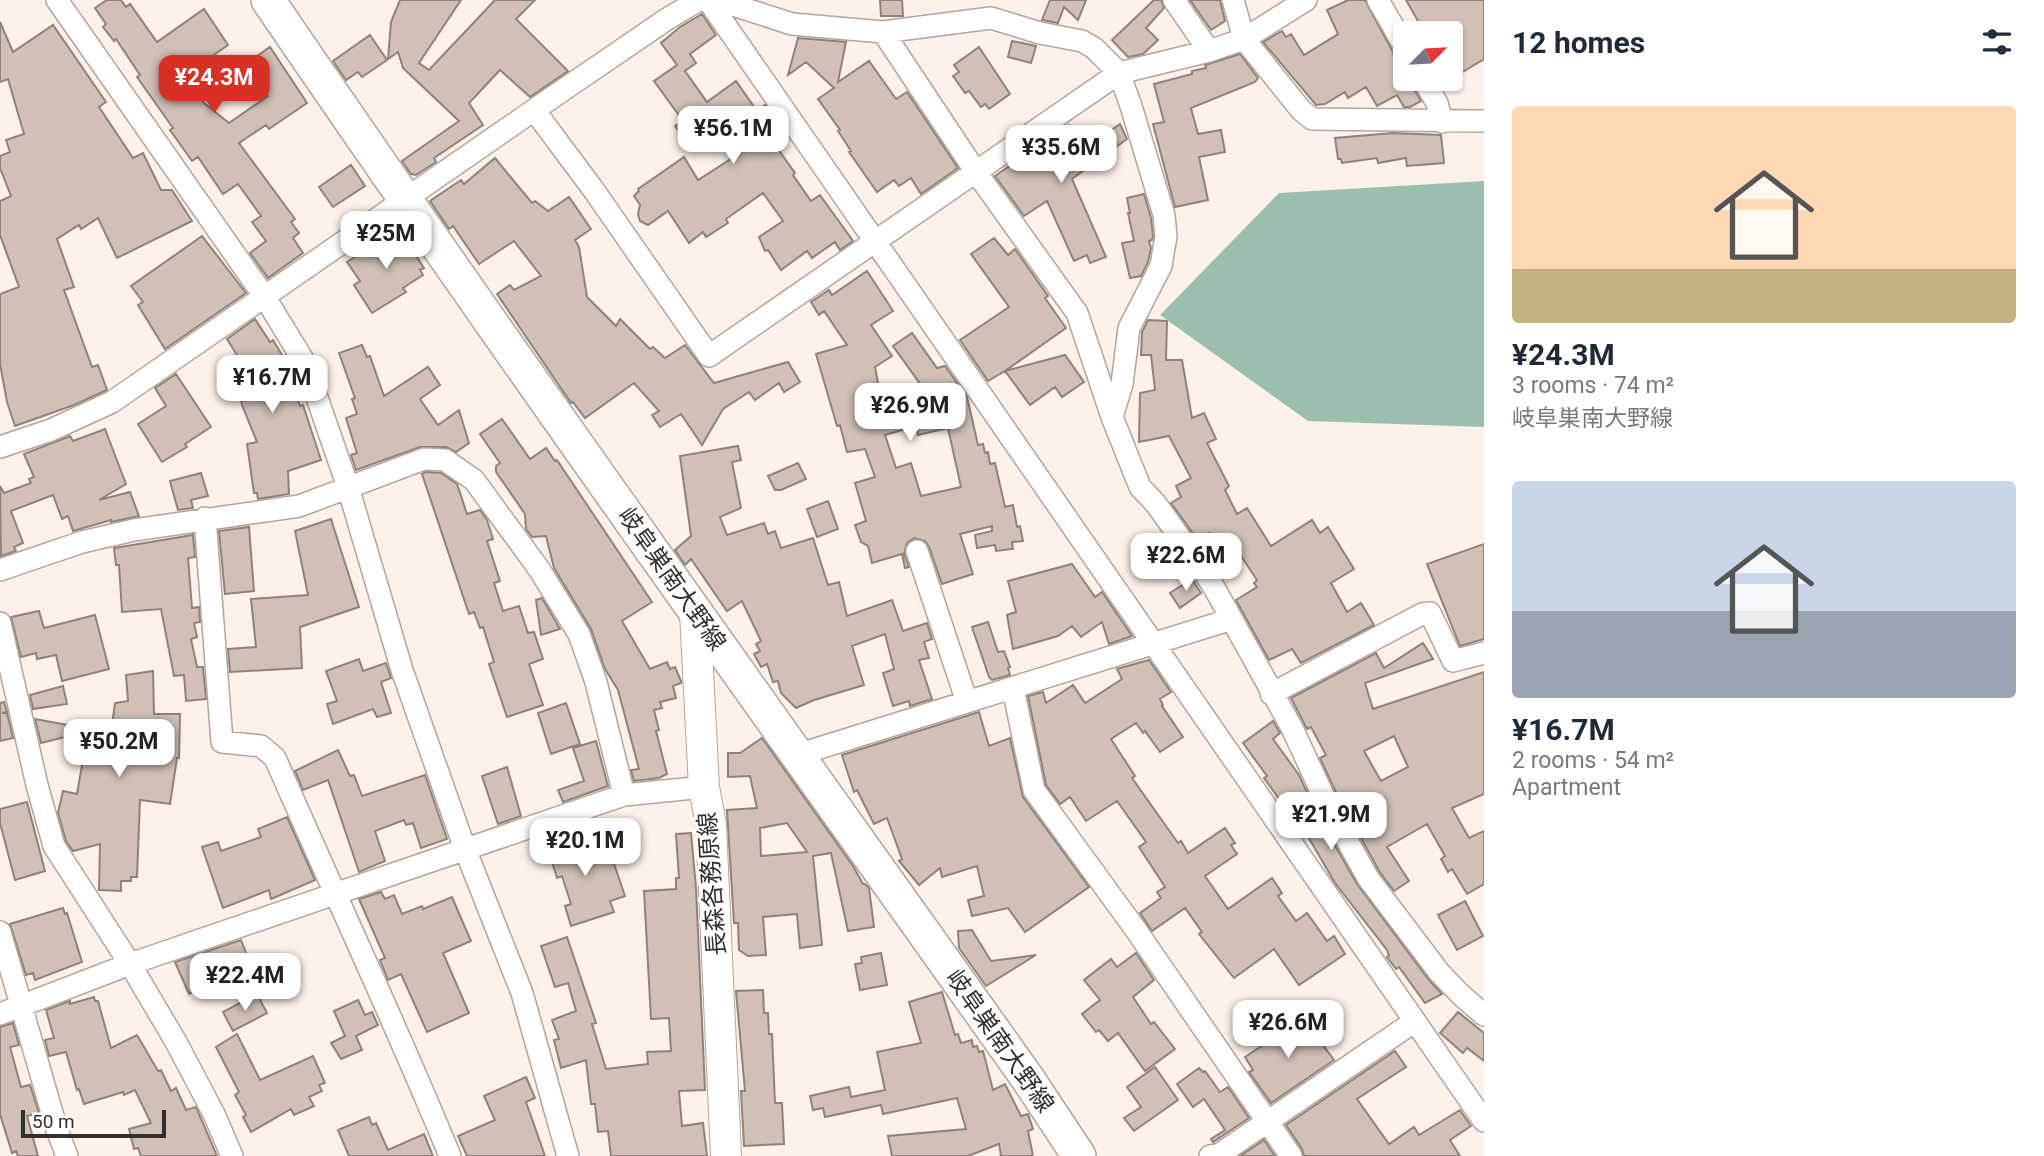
<!DOCTYPE html>
<html lang="en">
<head>
<meta charset="utf-8">
<style>
  body { margin:0; font-family:Roboto,"Noto Sans JP",sans-serif; background:#f2f2f3; color:#1f2937; height:100vh; display:flex; flex-direction:column; font-size:26px; white-space:nowrap }
  * { box-sizing:border-box; margin:0 }
  p { font-size:23px; color:#747a83 }
  .icon { flex:none; width:38px; height:38px; fill:none; stroke:currentColor; stroke-width:2; stroke-linecap:round; stroke-linejoin:round }
  .map { position:relative; flex:1; overflow:hidden }
  .panel { display:flex; flex-direction:column; background:#fff; width:560px }
  .panel>* { flex:none }
  .needle { width:46px; rotate:66deg }
  .buttons { position:absolute; left:1393px; top:21px; display:grid; gap:14px }
  .buttons a { display:grid; place-items:center; width:70px; height:70px; border-radius:7px; background:#fff; box-shadow:0 2px 5px #0004; font-size:35px }
  .scale { position:absolute; left:21px; bottom:18px; width:145px; box-sizing:border-box; padding-left:7px; border:4px solid #352f2b; border-top:0; font-size:19px; line-height:24px; white-space:nowrap; color:#352f2b; -webkit-text-stroke:5px #fff; paint-order:stroke }
  .price { position:absolute; translate:-50% -60px; padding:0 16px; border-radius:14px; background:#fff; color:#222; font-size:23px; line-height:46px; filter:drop-shadow(0 2px 4px #0008) }
  .price::after { content:''; position:absolute; left:50%; top:42px; width:21px; height:16px; margin-left:-10px; background:inherit; clip-path:polygon(0 0,100% 0,50% 100%) }
  .price.current { background:#d93025; color:#fff }
  ul { padding:0; list-style:none }
  li { display:grid; align-content:center; gap:14px; height:371px; padding:0 28px }
  li span { display:grid; place-items:center; height:217px; border-radius:7px; color:#555 }
  li>.icon { margin-inline-start:auto }
  span .icon { width:126px; height:126px; fill:#fffc; stroke-width:1 }
  li b { font-size:30px }
  h2 { display:flex; justify-content:space-between; align-items:center; height:84px; padding:0 28px; font-size:30px }
  main { display:flex; flex:1; min-height:0 }
  .map>svg:first-child { display:block }
  .forest { fill:#9abfad }
  .building { fill:#d0c0b6; stroke:#918279; stroke-width:2; fill-rule:evenodd }
  .lines { fill:none; stroke-linecap:round; stroke-linejoin:round }
  .minor-casing { stroke:#b4a59b; stroke-width:24 }
  .secondary-casing { stroke:#b4a59b; stroke-width:32 }
  .primary-casing { stroke:#b4a59b; stroke-width:36 }
  .minor { stroke:#fff; stroke-width:21 }
  .secondary { stroke:#fff; stroke-width:30 }
  .primary { stroke:#fff; stroke-width:33 }
  .labels { text-anchor:middle; stroke-width:6; stroke-linejoin:round; paint-order:stroke }
  .street-label { font-size:24px; fill:#352f2b; stroke:#fff }
</style>
</head>
<body>
<main>
<div class="map">
<svg width="1484" height="1156" viewBox="0 0 1484 1156">
  <rect width="100%" height="100%" fill="#fef1e9"/>
  <path class="forest" d="M1484 181V427L1308 421 1160 315 1279 193Z"/>
  <path class="building" d="M107 0H121L126 7 130 4 157 42 204 9 228 45 208 59 210 62 186 78 204 103 229 123 268 96 246 64 270 47 307 103 269 129 266 125 239 143 295 219 291 222 299 233 293 238 303 253 268 278 250 253 266 241 252 222 261 216 238 184 223 194 198 157 192 161 170 130 173 128 137 77 140 75 116 39 114 41 103 27 106 24 95 8Z
    M400 0H461L419 63 429 70 495 0H535L516 19 568 71 530 97 500 70 469 103 483 125 434 158 436 162 416 175 411 174 402 161 459 121 403 68 398 52 388 59 391 22Z
    M880 0H902L903 16H881Z
    M1050 0H1086L1078 20 1064 7 1058 23 1042 20Z
    M1154 0H1161L1164 8 1146 28 1158 40 1143 54 1128 57 1112 40Z
    M1190 0H1220L1225 21 1211 30Z
    M1348 0H1365L1394 54 1405 61V79H1408L1421 101 1410 107H1404L1397 95 1377 106 1366 87 1348 98 1345 92 1325 104 1316 105 1263 42 1282 31 1286 37 1291 34 1304 55 1338 34 1327 10Z
    M1406 0H1484V59L1451 79V33H1425Z
    M702 14 716 35 690 54 696 63 685 71 707 102 736 81 757 111 765 105 775 119 763 128 795 173 793 175 811 201 820 195 853 241 840 250 835 242 812 258 807 251 781 270 768 250 765 251 759 237 783 221 763 193 726 219 728 223 706 237 703 232 689 243 668 211 648 225 640 221 638 214 640 205 634 196 639 191 638 189 684 157 698 180 740 153 716 121 686 142 675 126 683 121 654 81 677 65 661 43 680 27Z
    M0 22 13 52 53 25 106 102 99 107 133 158 143 153 161 190H172L192 221 117 258 98 218 81 229 79 225 57 239 74 287 64 290 92 367 98 365 107 390 74 405 15 426 7 402 0 364V294L19 287 0 235V201L11 196 0 168V156L10 152 6 140 24 134 8 79 0 82Z
    M370 35 387 60 362 77 358 72 346 80 333 61Z
    M798 38 846 42 838 82 869 61 896 99 907 92 958 168 921 194 911 178 899 186 894 180 877 192 849 152 851 151 838 131 840 130 818 99 834 88 806 62 788 75Z
    M1012 41 1036 46 1031 63 1008 57Z
    M979 47 1010 94 989 109 985 104 981 107 969 91 965 93 953 76 959 72 954 65Z
    M1240 54 1258 78 1255 82 1191 108 1198 134 1221 130 1225 152 1199 157 1208 200 1175 207 1153 124 1164 122 1154 84 1192 74V71L1206 68 1205 65Z
    M1120 124 1127 139 1072 179 1106 257 1090 263 1087 255 1074 261 1047 201 1024 216 995 176 1069 125 1086 148Z
    M1393 133 1441 135 1444 163 1407 166 1406 158 1378 163 1377 158 1342 163 1341 159H1338L1335 138Z
    M495 158 532 203 535 201 548 211 569 197 591 229 575 240 579 247 587 297 616 326 620 319 650 349 653 347 665 358 685 345 714 383 788 362 800 382 784 392 779 383 755 400 749 392 723 409 702 445 681 414 660 427 652 415 659 411 634 383 585 418 573 402 571 403 497 294 510 285 514 290 541 276 514 241 479 264 453 226 449 229 430 201 461 180 464 184Z
    M351 165 365 186 333 207 319 187Z
    M1144 194 1151 218 1153 236 1152 240 1149 241 1151 248 1148 262 1141 276 1130 278 1122 243 1134 241 1128 213H1130L1127 198Z
    M399 230 424 268 420 270 423 275 403 288 406 292 372 313 354 285 360 281 347 262 363 252 364 254Z
    M202 236 246 293 165 349 138 305 143 302 131 286Z
    M994 238 1008 255 1015 249 1048 296 1045 298 1066 328 1005 371 1065 355 1084 382 1062 397 1055 387 1030 405 1005 371 988 381 960 340 1009 307 971 254Z
    M867 271 893 311 871 325 892 356 875 367 881 399 923 388 893 346 912 333 937 368 945 366 967 397 978 445 983 444 985 453 988 452 990 464 995 463 1005 507 1013 505 1017 527 1020 526 1023 541 1012 542 1013 549 996 551 995 545 977 548 975 535 992 531V526L960 534 973 574 942 584 929 547 925 541 914 538 907 543 904 554 909 567 905 568 902 554 872 563 868 546 861 542 855 525 866 521 855 483 875 477 865 449 847 452 840 425 837 426 816 354 847 345 824 311 819 315 811 302 829 290 832 295ZM916 426 918 435 948 428 961 487 921 496 911 463 896 468 885 435Z
    M255 319 270 342 273 340 289 367 286 369 300 406 303 405 321 460 288 471 289 494 258 499 257 493H254L247 444 257 442 242 405 240 395 258 389 227 339Z
    M1148 320 1167 321 1166 360H1182L1192 418 1204 413 1216 439 1207 443 1229 486 1225 490 1237 514 1247 508 1271 546 1312 520 1320 533 1328 527 1354 569 1331 583 1347 612 1361 603 1374 625 1301 663 1292 649 1269 660 1236 600 1257 587 1254 583 1257 580 1235 547 1223 555 1209 533 1197 539 1171 503 1181 497 1176 486 1191 478 1169 436 1139 442 1140 393 1155 390 1151 355H1141L1142 332Z
    M362 345 367 357 370 356 384 396 428 367 440 385 420 399 438 425 459 410 469 443 456 452 446 447H420L356 470 351 455 357 453 346 418 357 414 352 399 355 398 339 353Z
    M176 374 211 427 185 444 187 447 162 462 138 424 166 406 155 388Z
    M502 419 530 459 546 448 555 461 557 460 652 602 622 621 650 669 667 662 670 669 675 667 681 681V683L673 686 676 698 660 702 662 708 654 710 659 730 656 731 667 774 659 778 634 781 631 770 639 769 618 690 605 669 591 629 554 568 546 536 532 537 526 529 525 514 496 472V466L500 463 480 434Z
    M105 429 126 484 99 500 130 492 139 516 111 522V520L73 531 68 516 62 519 53 495 11 511 23 543 14 547 16 551 1 556 0 486 4 493 31 483 29 479 34 477 24 454 70 436 73 441Z
    M738 446 741 460 732 462 741 508 720 517 727 535 764 523 768 534 775 531 781 548 813 538 828 585 839 582 847 616 892 600 903 631 927 623 932 639 924 642 929 658 919 660 932 699 910 706 909 701 893 706 883 673 894 669 885 634 852 646 864 685 814 700 796 708 781 693 778 681 773 682 767 664 761 667 754 654 760 651 756 644 761 641 742 601 727 611 691 559 685 565 675 550 691 536 680 456Z
    M798 463 806 479 781 490H775L768 476Z
    M426 472 441 473 457 484 467 514 480 510 487 520 493 539 487 541 500 581 494 583 503 611 519 606 528 633 534 632 543 659 529 664 543 705 507 717 489 664 494 662 483 627 480 628 474 612 469 614 422 474Z
    M201 473 208 496 191 500 193 508 178 510 170 481Z
    M828 501 838 529 817 537 807 509Z
    M331 519 359 607 300 627 302 668 230 672 228 649 256 647 251 599 308 595 295 531Z
    M249 527 254 591 225 594 219 531Z
    M193 535 195 557 188 558 192 608 199 607 200 622 194 623 197 637 191 639 197 667H203L206 699 186 701 184 675 174 676 161 609 122 612 119 565H116L114 548Z
    M1484 544V639L1460 646 1427 564Z
    M1072 564 1095 597 1102 592 1132 636 1109 644 1102 622 1081 637 1072 626 1058 636 1013 649 1007 615 1016 612 1008 581Z
    M1192 579 1201 593 1180 608 1170 593Z
    M542 598 560 629 541 635 536 600Z
    M39 611 44 628 95 615 109 669 62 681 56 655 37 659 36 653 21 657 11 617Z
    M988 622 998 652 1004 651 1010 667 1008 668 1010 675 992 680 989 677 972 627Z
    M1423 643 1433 659 1365 683 1373 709 1484 672V794L1452 808 1469 838 1484 831V884L1467 894 1452 869 1448 872 1441 859 1445 856 1427 824 1387 847 1409 881 1394 891 1379 871 1360 836 1366 832 1348 797 1340 801 1320 758 1326 755 1311 727 1307 729 1291 698 1376 653 1384 668ZM1394 736 1408 767 1381 781 1364 751Z
    M359 659 363 671 386 663 391 678 381 682 391 713 377 717 373 709 333 724 327 704 337 701 326 671Z
    M1149 660 1171 692 1160 699 1163 705 1162 706 1183 737 1160 752 1145 731 1143 733 1136 723 1111 739 1135 776 1132 778 1178 843 1181 841 1188 853 1225 828 1235 843 1231 845 1237 854 1205 876 1228 909 1272 878 1282 893 1278 896 1296 921 1307 913 1327 941 1334 936 1345 954 1299 985 1274 949 1234 978 1199 934 1202 932 1185 908 1152 931 1140 913 1161 898 1157 892 1165 887 1139 847 1146 842 1117 801 1086 821 1070 797 1060 804 1046 785 1028 696 1043 692 1046 703 1073 685 1085 703 1122 679 1117 669Z
    M153 671 154 714H180L179 758H177L170 804 140 800 137 877H131V881H121V891L99 890 100 844 73 851 66 841 58 813 63 791 77 794 88 731 41 743 35 719 111 733 115 703 128 701 126 675Z
    M63 686 67 704 33 709 30 695Z
    M4 702 7 712 2 713H7L13 738 0 741V703Z
    M566 703 580 744 551 754 538 713Z
    M979 712 989 746 1010 738 1023 797 1089 887 1025 932 1008 908 972 916 968 900 984 896 977 866 942 877 940 868 919 885 899 861 902 859 887 818 874 824 857 790 854 792 842 755Z
    M1273 721 1280 733 1273 739 1299 775 1317 814 1357 884 1429 980 1442 994 1425 1003 1399 967 1396 969 1387 957 1389 956 1387 950 1335 883 1289 804 1285 807 1264 778 1267 776 1243 743Z
    M762 738 853 866 863 884H865L869 888 874 927 848 931 831 853 813 856 822 945 800 948 797 914 763 917 766 955 748 956 739 950 738 923H734L727 810 757 808 750 776 728 777V753H740ZM787 823 807 852 761 856 760 828Z
    M596 741 608 786 563 802 558 790 584 781 573 748Z
    M338 750 350 776 354 775 362 796 425 775 447 839 421 848 413 823 406 825 404 820 375 831 385 861 359 872 328 780 303 790 295 771Z
    M507 767 521 816 498 824 482 776Z
    M27 802 45 871 15 880 0 823V809Z
    M287 817 315 880 271 899 269 890 223 908 202 847 218 842 221 851 261 837 258 829Z
    M572 827 583 859 609 849 625 896 610 901 614 912 571 926 565 906 571 904 562 876 557 878 552 862 556 861 548 835Z
    M691 833 696 888 705 1090 679 1091 682 1126 703 1123 707 1156H611L608 1131 598 1132 595 1104H591L586 1060 561 1068 554 1040 559 1039 552 1020 576 1011 568 983 555 987 541 946 567 937 596 1023 592 1024 606 1069 648 1064 647 1052 671 1051 669 1018 651 1019 644 891 676 889V878H679L676 834Z
    M381 892 385 899 394 895 402 914 422 906 423 909 452 897 471 941 443 953 469 1013 427 1032 401 974 388 980 380 960 385 958 359 899Z
    M1465 901 1483 936 1457 950 1438 915Z
    M63 908 65 914 67 913 82 962 35 980 33 973 26 975 10 924Z
    M972 930 991 961 1036 955 986 986 959 948 958 931Z
    M241 940 251 965 189 994 175 962Z
    M881 953 887 985 860 990 855 964 862 963 861 957Z
    M1136 953 1154 980 1133 997 1151 1024 1154 1022 1175 1049 1145 1071 1118 1033 1108 1041 1099 1030 1096 1032 1082 1014 1100 1000 1084 980 1111 959 1117 967Z
    M763 990 764 1013H768L769 1034H772L775 1103H782L784 1144 744 1146 741 1091H745L736 991Z
    M942 992 955 1035 958 1034 961 1043 972 1040 973 1047 977 1046 979 1052 983 1051 993 1090 1005 1084 1021 1116 1028 1114 1033 1129 1028 1131 1033 1156H1001L999 1144 968 1156H892L888 1136 966 1129 957 1098 883 1114 881 1105 825 1117 823 1108 813 1110 810 1096 849 1087 851 1097 885 1090 877 1052 921 1043 909 1002Z
    M257 994 267 1013 233 1031 223 1012Z
    M94 997 95 1001H98L111 1048 137 1035 158 1071 161 1070 171 1091 176 1088 186 1110 196 1107 217 1156H141L138 1148 134 1149 129 1129 151 1123 135 1090 124 1095 123 1092 84 1104 79 1089 77 1090 66 1052 49 1056 45 1040 54 1038 46 1010 70 1001V1004Z
    M358 1000 365 1015 372 1012 378 1025 356 1036 362 1050 341 1059 331 1043 345 1036 334 1011Z
    M1458 1012 1484 1033V1061L1467 1048 1463 1053 1440 1033Z
    M1303 1018 1334 1060 1271 1103 1249 1072 1253 1070 1245 1057Z
    M13 1023 19 1045 10 1047 21 1087 30 1085 39 1113 27 1116 38 1156H18L16 1151 12 1153 0 1114V1027Z
    M237 1034 260 1080 313 1056 325 1083 319 1085 322 1091 309 1097 314 1106 294 1115 291 1109 251 1132 243 1117 246 1115 235 1095 239 1092 216 1047Z
    M1395 1051 1406 1067 1357 1099 1389 1144 1414 1127 1419 1135 1460 1110 1471 1126 1450 1140 1460 1156H1304L1302 1149 1286 1125Z
    M1155 1067 1178 1100 1134 1131 1124 1118 1141 1107 1127 1087Z
    M1199 1068 1203 1072 1205 1071 1220 1092 1228 1087 1249 1118 1213 1142 1211 1139 1225 1130 1204 1099 1193 1107 1177 1084Z
    M526 1077 535 1098 526 1102 545 1156H467L458 1136 495 1120 484 1096Z
    M369 1117 372 1125 376 1123 388 1150 424 1134 433 1156H349L338 1130Z
    M1264 1140 1275 1156H1240Z"/>
  <g class="lines">
    <g class="minor-casing">
      <path id="minor" d="M57 0 264 296 305 363 348 487 402 670 465 849 522 993 568 1156
        M708 0 1484 1121
        M718 0 792 24 883 32 991 18 1040 33 1082 41 1094 48 1119 73 1131 106 1164 215 1166 236 1161 266 1129 328 1122 384 1112 417
        M1174 0 1209 51
        M1233 0 1244 39 1301 110 1312 119 1484 121
        M1378 0 1405 47
        M883 32 976 172 1077 313 1112 417 1140 487 1156 504 1203 570 1216 591 1292 728 1329 808 1368 878 1439 972 1460 994 1484 1015
        M1423 79 1437 103 1442 122
        M534 110 593 189 709 356 1119 73 1209 51 1244 39 1306 0
        M0 447 51 430 112 402 534 110 667 19 699 0
        M205 518 222 742 261 746 275 758C333 891 395 1022 450 1156
        M917 551 967 702
        M0 570 82 542 134 530 299 506 424 459 445 460 474 480 539 569 579 634 596 682 624 795
        M0 623 37 785 54 846 130 964 176 1042 214 1114 232 1156
        M1013 688 1034 790 1136 930 1291 1156
        M1271 694 1422 614 1430 613 1433 619 1453 661 1484 653
        M797 755 1232 619
        M0 932 57 1130 67 1156
        M0 1014 130 964 624 795 704 787
        M1210 1156 1220 1154 1415 1021"/>
    </g>
    <g class="secondary-casing">
      <path id="secondary" d="M695 613 704 787 711 825 726 1156"/>
    </g>
    <g class="primary-casing">
      <path id="primary" d="M268 0C516 364 773 720 1028 1079L1079 1156"/>
    </g>
    <use href="#minor" class="minor"/>
    <use href="#secondary" class="secondary"/>
    <use href="#primary" class="primary"/>
  </g>
  <g class="labels">
    <g class="street-label">
      <text transform="translate(672 579) rotate(55)" y="8">岐阜巣南大野線</text>
      <text transform="translate(712 884) rotate(-94)" y="8">長森各務原線</text>
      <text transform="translate(1000 1041) rotate(55)" y="8">岐阜巣南大野線</text>
    </g>
  </g>
</svg>
<div class="buttons">
<a><svg class="needle" viewBox="-14 -14 28 28"><path d="M0-13l5 13h-10z" fill="#e53935"/><path d="M0 13l5-13h-10z" fill="#747a83"/></svg></a>
</div>
<div class="scale">50 m</div>
<b class="price current" style="left:214px;top:115px">¥24.3M</b>
<b class="price" style="left:733px;top:166px">¥56.1M</b>
<b class="price" style="left:1061px;top:185px">¥35.6M</b>
<b class="price" style="left:386px;top:271px">¥25M</b>
<b class="price" style="left:272px;top:415px">¥16.7M</b>
<b class="price" style="left:910px;top:443px">¥26.9M</b>
<b class="price" style="left:1186px;top:593px">¥22.6M</b>
<b class="price" style="left:119px;top:779px">¥50.2M</b>
<b class="price" style="left:1331px;top:852px">¥21.9M</b>
<b class="price" style="left:585px;top:878px">¥20.1M</b>
<b class="price" style="left:245px;top:1013px">¥22.4M</b>
<b class="price" style="left:1288px;top:1060px">¥26.6M</b>
</div>
<section class="panel">
<h2>12 homes<svg class="icon" aria-label="filters" viewBox="0 0 24 24"><path d="M4 7h16M4 17h16"/><circle cx="9" cy="7" r="2"/><circle cx="15" cy="17" r="2"/></svg></h2>
<ul>
<li><span style="background:linear-gradient(#ffd9b3 75%,#c2b280 0)"><svg class="icon" aria-label="home" viewBox="0 0 24 24"><path d="M3 11l9-7 9 7M6 9v11h12V9"/></svg></span><div><b>¥24.3M</b><p>3 rooms · 74 m²</p><p>岐阜巣南大野線</p></div></li>
<li><span style="background:linear-gradient(#c9d6e8 60%,#9aa5b1 0)"><svg class="icon" aria-label="home" viewBox="0 0 24 24"><path d="M3 11l9-7 9 7M6 9v11h12V9"/></svg></span><div><b>¥16.7M</b><p>2 rooms · 54 m²</p><p>Apartment</p></div></li>
</ul>
</section>
</main>
</body>
</html>
